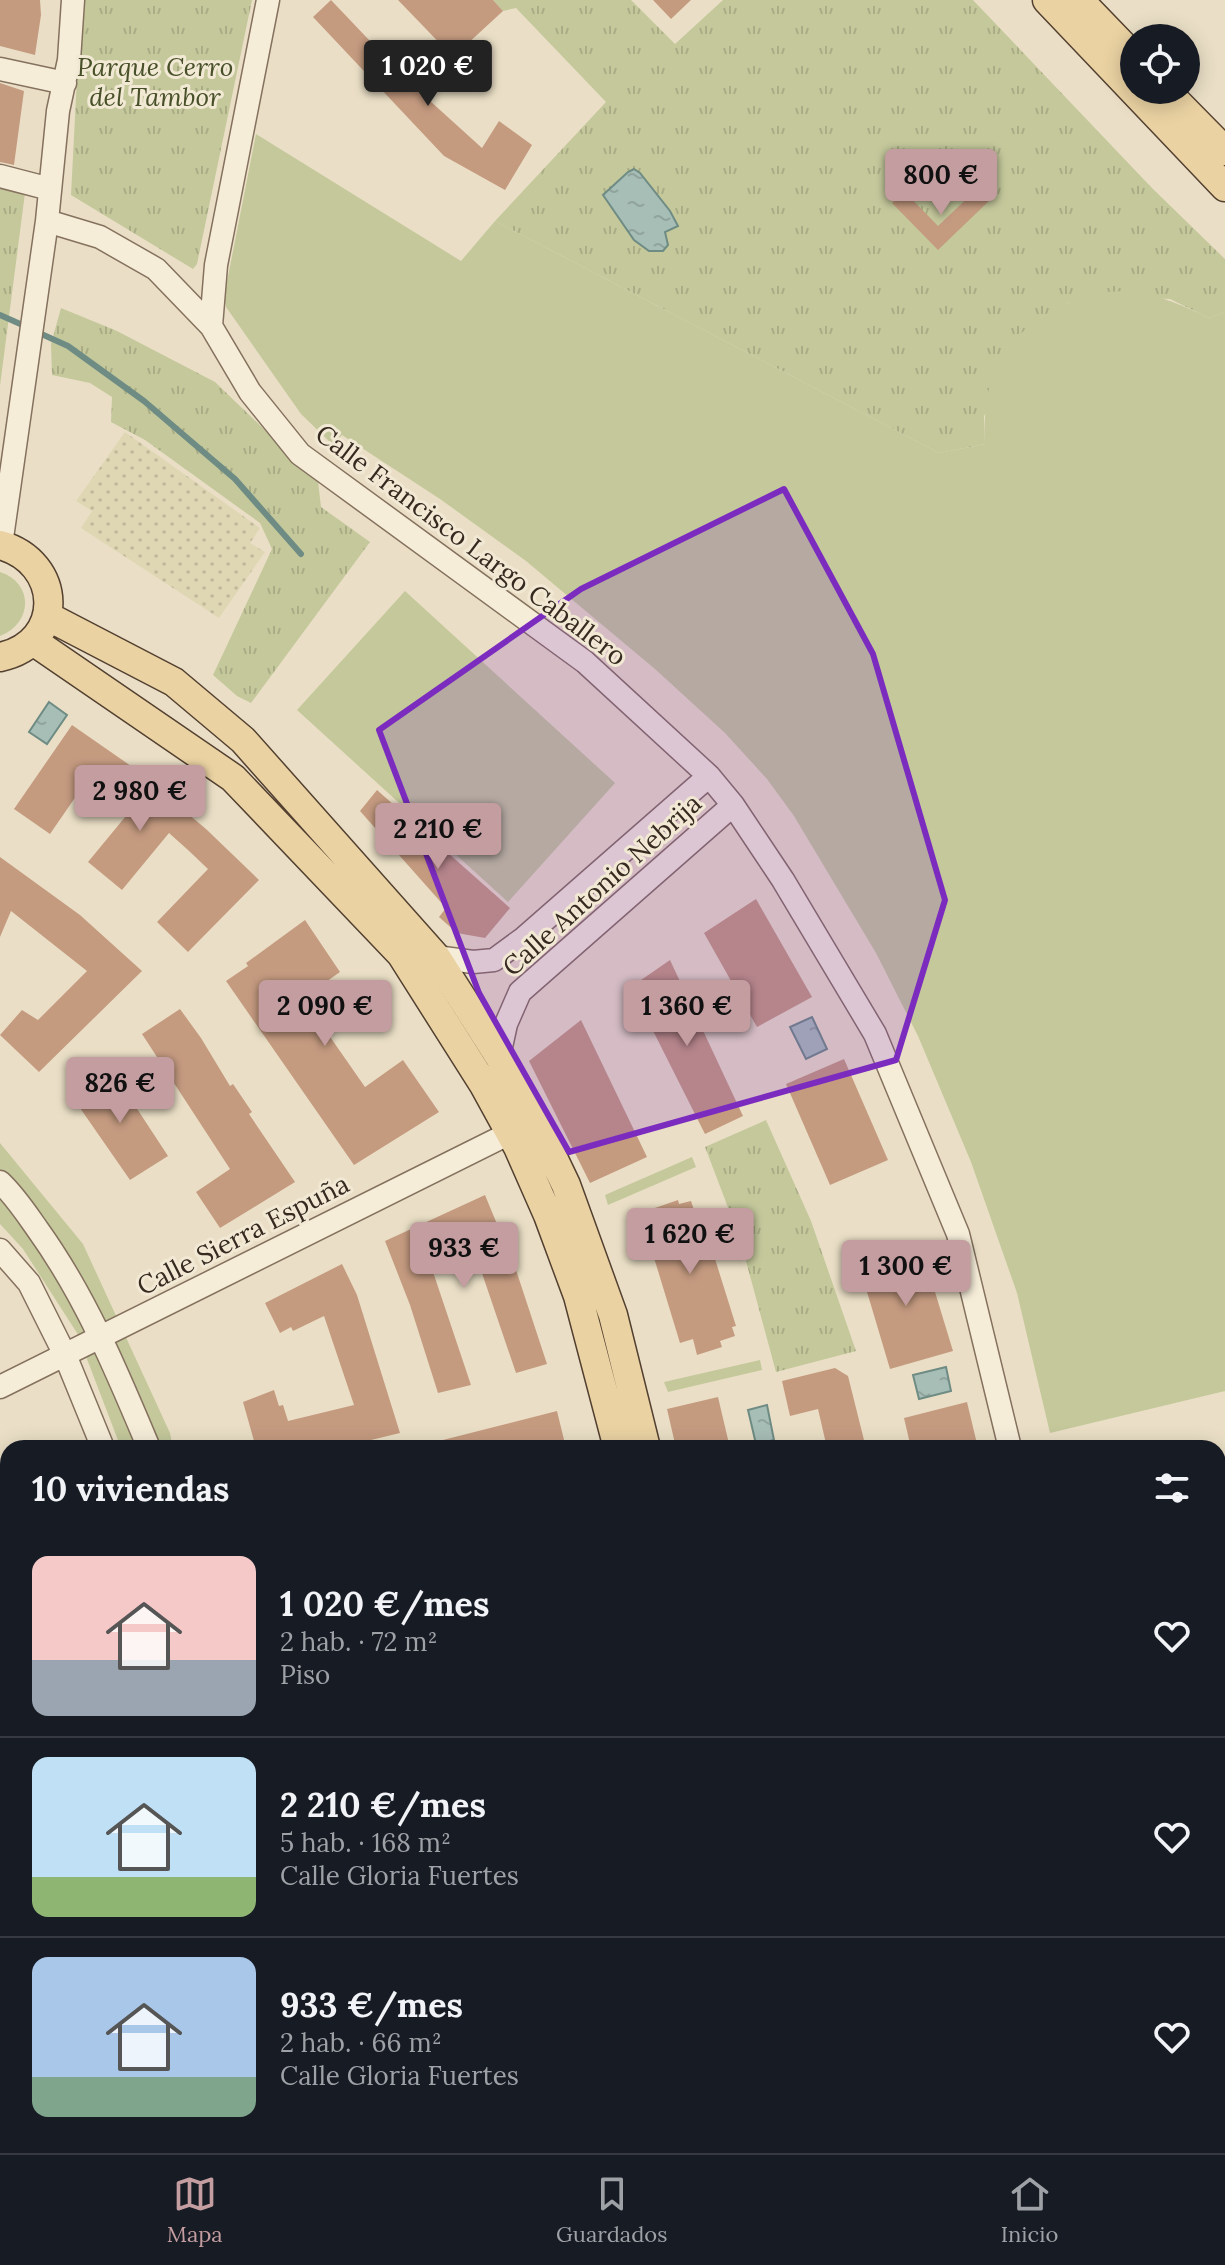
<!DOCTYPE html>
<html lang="es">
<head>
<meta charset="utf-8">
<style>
  body { margin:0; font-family:Lora,serif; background:#20242c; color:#f1f3f6; height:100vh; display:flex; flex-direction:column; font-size:30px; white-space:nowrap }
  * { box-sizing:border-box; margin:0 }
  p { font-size:26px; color:#9ea1a6 }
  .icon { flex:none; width:44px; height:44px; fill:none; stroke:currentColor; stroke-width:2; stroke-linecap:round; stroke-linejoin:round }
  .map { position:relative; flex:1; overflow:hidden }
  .panel { position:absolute; left:0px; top:1440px; width:1226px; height:714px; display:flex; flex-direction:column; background:#171b24; border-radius:24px 24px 0 0; box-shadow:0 4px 20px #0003 }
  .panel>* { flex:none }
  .tools { position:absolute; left:1120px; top:24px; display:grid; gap:16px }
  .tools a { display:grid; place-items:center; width:80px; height:80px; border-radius:50%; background:#171b24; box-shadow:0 4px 20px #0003; font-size:40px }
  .price { position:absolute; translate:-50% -68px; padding:0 18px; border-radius:8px; background:#c49da0; color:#111; font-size:26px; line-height:52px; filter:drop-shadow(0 2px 4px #0008) }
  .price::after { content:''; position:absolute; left:50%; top:48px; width:24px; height:18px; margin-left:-12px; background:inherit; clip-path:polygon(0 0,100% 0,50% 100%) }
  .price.on { background:#222; color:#fff }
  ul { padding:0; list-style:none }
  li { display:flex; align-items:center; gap:24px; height:200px; padding:0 32px }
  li+li { border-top:2px solid #363941 }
  li span { display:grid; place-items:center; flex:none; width:224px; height:160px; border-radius:16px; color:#555 }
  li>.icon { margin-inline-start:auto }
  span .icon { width:96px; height:96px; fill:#fffc; stroke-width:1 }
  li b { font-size:34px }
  h2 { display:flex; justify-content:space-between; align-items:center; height:96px; padding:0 32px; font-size:34px }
  .menu { display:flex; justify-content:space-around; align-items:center; height:112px; border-top:2px solid #363941; background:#171b24; font-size:22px; color:#9ea1a6 }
  .menu a { display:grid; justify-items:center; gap:4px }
  .menu .on { color:#c49da0 }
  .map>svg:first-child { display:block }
  .farmland { fill:url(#farmland-dots) }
  .park { fill:url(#park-tufts) }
  .garden { fill:#c4c89b }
  .water { fill:url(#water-ripples); stroke:#6f8c84; stroke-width:2 }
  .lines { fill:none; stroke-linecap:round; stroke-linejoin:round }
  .stream { stroke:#6f8c84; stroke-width:6 }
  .building { fill:#c59b80 }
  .minor-casing { stroke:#84715e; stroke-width:25 }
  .major-casing { stroke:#534031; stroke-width:31 }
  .minor { stroke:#f6edd9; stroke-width:22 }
  .major { stroke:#ead2a2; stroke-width:28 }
  .marked { fill:#7b2cbf; fill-opacity:0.2; stroke:#7b2cbf; stroke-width:6; stroke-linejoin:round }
  .labels { text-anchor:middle; stroke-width:6; stroke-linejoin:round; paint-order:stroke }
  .park-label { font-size:26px; font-style:italic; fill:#475028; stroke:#f2e9d5 }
  .street-label { font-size:26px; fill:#362a20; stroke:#f2e9d5 }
</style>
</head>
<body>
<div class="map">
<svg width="1225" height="2153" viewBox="0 0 1225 2153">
  <defs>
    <pattern id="farmland-dots" width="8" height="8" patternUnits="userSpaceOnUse" patternTransform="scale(2)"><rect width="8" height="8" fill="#dfd7b4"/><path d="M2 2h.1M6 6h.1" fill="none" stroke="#c0b99a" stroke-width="1.8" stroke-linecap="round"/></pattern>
    <pattern id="park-tufts" width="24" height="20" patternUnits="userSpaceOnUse" patternTransform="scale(2)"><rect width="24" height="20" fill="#c4c89b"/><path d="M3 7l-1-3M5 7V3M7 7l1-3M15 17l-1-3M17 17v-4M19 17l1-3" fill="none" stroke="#a9ac85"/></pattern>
    <pattern id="water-ripples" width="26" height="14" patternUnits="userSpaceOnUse" patternTransform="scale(2)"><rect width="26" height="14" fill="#a7beb7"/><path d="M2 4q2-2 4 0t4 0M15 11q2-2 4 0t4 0" fill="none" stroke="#90a39d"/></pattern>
  </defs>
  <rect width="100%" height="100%" fill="#eadfc6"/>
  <path class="farmland" d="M125 432 260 528 250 543 265 552 219 618 81 528 92 511 76 501Z"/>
  <path class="park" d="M81 0H252L197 264 193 269 71 195Z
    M493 0H631L675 44 723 0H973L1152 188 1225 259V312L1209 318 1170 299 1093 295 1067 303 1040 318 984 416 985 444 939 453 495 221 606 102 516 8 503 11Z
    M0 186 25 193 0 386Z
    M61 308 117 331 215 382 318 481 321 507 370 542 251 703 237 696 213 675 272 549 260 523 145 440 111 422 112 397 90 383 52 375 51 344Z
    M766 1120 811 1221 856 1351 776 1372 740 1239 705 1147Z"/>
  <path class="garden" d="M256 134 461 261 495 221 939 453 985 444C984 423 985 404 990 384 1006 326 1077 285 1134 292 1162 296 1184 306 1209 318L1225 312V1391L1050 1433 1017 1293 971 1162 918 1036 876 953 794 816 767 779 725 733 655 669 526 561 440 499 342 435 333 445 301 414 226 307 224 297Z
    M0 572C34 583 33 623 0 636Z
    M405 591 615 783 508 902 297 710Z
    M0 1143 83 1244 170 1433 173 1448H121L77 1333 23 1249 0 1224Z
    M692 1157 696 1167 608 1205 605 1195Z
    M760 1360 762 1370 668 1392 664 1382Z"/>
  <path class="water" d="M634 169 640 173 670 211 678 226 665 232 668 245 663 251H649L634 240 603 195 628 172Z
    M49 702 67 715 47 744 29 732Z
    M812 1017 827 1049 806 1059 790 1027Z
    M946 1367 951 1391 919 1399 913 1375Z
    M767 1405 774 1440 756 1444 748 1410Z"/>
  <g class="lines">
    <path class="stream" d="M0 315 27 327
      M37 332 68 346 144 401 235 479 301 554"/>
  </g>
  <path class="building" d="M0 0H40L41 15 35 55 0 46Z
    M331 0 408 81 482 148 499 121 532 145 505 190 444 156 313 17Z
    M398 0H493L503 11 453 57Z
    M653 0H691L671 19Z
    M0 83 24 91 14 165 0 162Z
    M979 187 991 199 938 250 892 203 904 191 938 226Z
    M72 725 131 766 206 829 259 880 188 952 157 922 208 869 188 850 169 833 122 890 88 862 135 805 115 789 92 773 50 834 14 809Z
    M377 790 510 908 485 938 457 933 439 917 446 908 360 811Z
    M0 857 80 915 142 971 39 1072 0 1035 22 1010 38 1020 87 971 11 911 0 937Z
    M756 899 812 997 757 1027 704 933Z
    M305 920 340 972 303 998 365 1087 403 1060 439 1112 354 1165 226 981 248 966 246 963Z
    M670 960 743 1116 705 1134 631 987Z
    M180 1009 201 1038 230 1086 233 1084 252 1112 249 1114 295 1182 220 1228 196 1192 230 1169 142 1034Z
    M581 1020 647 1157 590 1183 529 1061Z
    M844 1059 888 1160 830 1185 786 1084Z
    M111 1069 168 1156 130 1180 71 1095Z
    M485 1195 516 1270 547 1364 516 1373 470 1238 428 1257 471 1385 438 1393 410 1305 385 1241Z
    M678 1200 679 1204 691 1201 695 1213 700 1211 736 1326 732 1327 735 1336 720 1341 722 1347 697 1355 693 1339 680 1343 644 1225 656 1221 652 1209Z
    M921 1246 953 1351 890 1369 859 1265Z
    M342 1264 357 1295 400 1433 338 1448H256L243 1402 274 1390 279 1406 283 1405 288 1421 354 1405 324 1316 293 1331 291 1327 280 1333 265 1303Z
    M835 1368 848 1376 866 1448H827L818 1409 790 1416 782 1381Z
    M718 1397 730 1448H676L667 1409Z
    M967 1402 978 1448H911L904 1418Z
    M557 1411 566 1448H436L435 1442Z"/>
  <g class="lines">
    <g class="minor-casing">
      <path id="minor" d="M0 69 65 83
        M0 176 50 189
        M47 221 100 237 156 269 211 326 250 392 300 454 585 662 709 776 733 805 783 880 875 1034 958 1234 1010 1448
        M211 326 216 265 268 0
        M1 545 47 221 58 111 69 60 73 0
        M436 957 473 962 494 960 524 938 709 776
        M499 1056 506 1024 520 992 733 805
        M0 1182C15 1196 26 1213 38 1230 86 1297 117 1372 149 1448
        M0 1250 29 1283 65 1355 103 1448
        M0 1387 512 1132
        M1218 1518 1225 1516
        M1218 1550 1225 1549
        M0 1806 8 1804
        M0 1832 8 1830
        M267 2146 269 2153
        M308 2146 309 2153
        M1178 2146 1180 2153
        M214 2153 245 2146"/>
    </g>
    <g class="major-casing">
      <path id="major" d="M1047 0 1225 187
        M1079 0 1134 57
        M1165 90 1225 151
        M0 545C63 562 66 643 0 657
        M47 616 174 682 243 740 436 957 499 1056 535 1120 566 1185 613 1315 646 1448
        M33 641 233 778 401 954 484 1085 518 1147 548 1215 578 1296 618 1448
        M764 2146 765 2153
        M792 2146 793 2153"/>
    </g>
    <use href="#minor" class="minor"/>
    <use href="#major" class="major"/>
  </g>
  <path class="marked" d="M784 489 873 654 945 900 896 1060 569 1152 479 993 379 730 581 589Z"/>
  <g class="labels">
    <g class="park-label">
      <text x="155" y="76">Parque Cerro<tspan x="155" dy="30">del Tambor</tspan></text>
    </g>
    <g class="street-label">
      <text transform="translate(471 545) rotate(37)" y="9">Calle Francisco Largo Caballero</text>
      <text transform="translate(602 885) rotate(-42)" y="9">Calle Antonio Nebrija</text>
      <text transform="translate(243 1235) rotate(-27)" y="9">Calle Sierra Espuña</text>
    </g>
  </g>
</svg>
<div class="tools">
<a><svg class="icon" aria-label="locate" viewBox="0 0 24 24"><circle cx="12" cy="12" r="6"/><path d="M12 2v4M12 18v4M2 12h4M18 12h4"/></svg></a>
</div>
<b class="price on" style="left:428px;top:108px">1 020 €</b>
<b class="price" style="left:941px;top:217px">800 €</b>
<b class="price" style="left:140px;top:833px">2 980 €</b>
<b class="price" style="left:438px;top:871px">2 210 €</b>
<b class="price" style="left:325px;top:1048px">2 090 €</b>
<b class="price" style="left:687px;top:1048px">1 360 €</b>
<b class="price" style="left:120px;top:1125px">826 €</b>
<b class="price" style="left:690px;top:1276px">1 620 €</b>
<b class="price" style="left:464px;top:1290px">933 €</b>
<b class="price" style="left:906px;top:1308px">1 300 €</b>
<section class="panel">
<h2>10 viviendas<svg class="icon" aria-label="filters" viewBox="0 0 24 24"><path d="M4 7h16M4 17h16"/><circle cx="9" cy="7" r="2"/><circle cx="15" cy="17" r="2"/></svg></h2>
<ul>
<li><span style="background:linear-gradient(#f6c9c9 65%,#9aa5b1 0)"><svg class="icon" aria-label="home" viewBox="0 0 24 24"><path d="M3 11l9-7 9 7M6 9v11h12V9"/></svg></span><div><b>1 020 €/mes</b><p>2 hab. · 72 m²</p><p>Piso</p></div><svg class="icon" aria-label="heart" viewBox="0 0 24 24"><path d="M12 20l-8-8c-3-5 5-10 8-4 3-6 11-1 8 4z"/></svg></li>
<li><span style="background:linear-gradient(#bfe0f5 75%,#8fb573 0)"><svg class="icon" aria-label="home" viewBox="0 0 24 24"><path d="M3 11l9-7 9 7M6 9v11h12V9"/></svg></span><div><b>2 210 €/mes</b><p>5 hab. · 168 m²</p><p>Calle Gloria Fuertes</p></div><svg class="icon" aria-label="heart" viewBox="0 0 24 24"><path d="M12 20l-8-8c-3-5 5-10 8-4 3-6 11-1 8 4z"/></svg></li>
<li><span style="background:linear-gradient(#a9c7e8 75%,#7fa58c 0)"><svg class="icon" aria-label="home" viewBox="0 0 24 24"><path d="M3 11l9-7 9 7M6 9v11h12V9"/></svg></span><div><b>933 €/mes</b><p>2 hab. · 66 m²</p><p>Calle Gloria Fuertes</p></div><svg class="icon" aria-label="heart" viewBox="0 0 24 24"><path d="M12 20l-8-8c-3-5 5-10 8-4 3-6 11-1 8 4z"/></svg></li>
</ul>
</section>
</div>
<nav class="menu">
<a class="on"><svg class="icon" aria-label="map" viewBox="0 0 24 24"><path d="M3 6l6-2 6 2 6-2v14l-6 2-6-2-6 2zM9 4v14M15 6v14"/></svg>Mapa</a>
<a><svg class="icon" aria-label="saved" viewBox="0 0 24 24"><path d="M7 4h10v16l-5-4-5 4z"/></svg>Guardados</a>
<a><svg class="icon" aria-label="home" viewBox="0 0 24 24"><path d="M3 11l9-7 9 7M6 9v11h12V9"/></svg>Inicio</a>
</nav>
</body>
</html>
